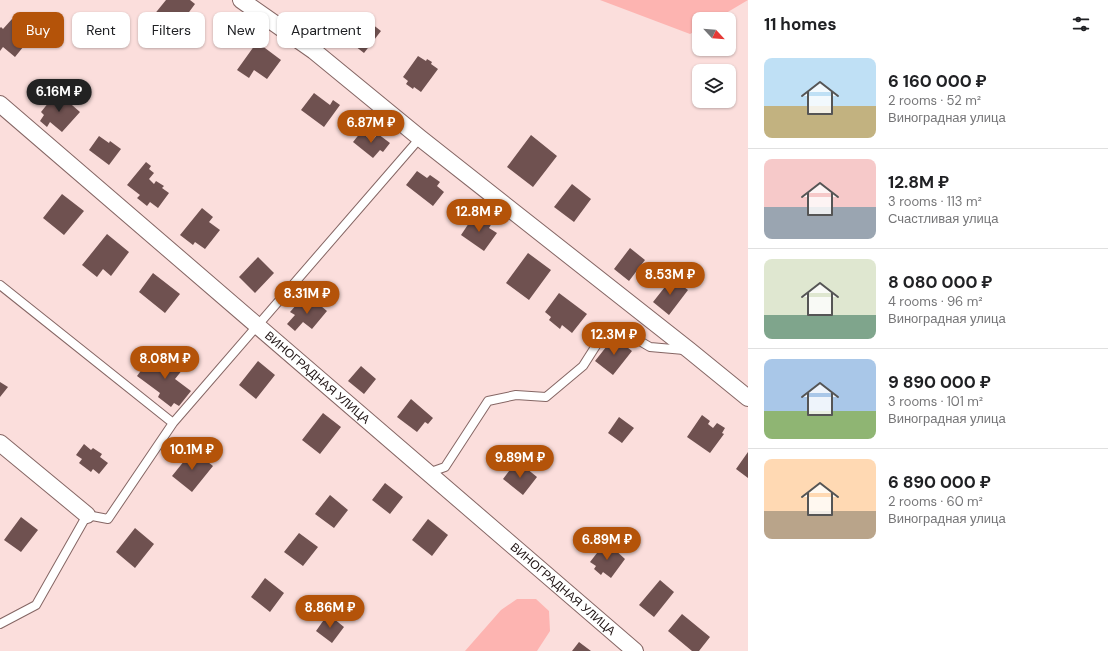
<!DOCTYPE html>
<html lang="en">
<head>
<meta charset="utf-8">
<style>
  body { margin:0; font-family:"DM Sans",sans-serif; background:#f6f6f6; color:#202124; height:100vh; display:flex; flex-direction:column; font-size:15px; white-space:nowrap }
  * { box-sizing:border-box; margin:0 }
  p { font-size:13px; color:#757577 }
  .icon { flex:none; width:22px; height:22px; fill:none; stroke:currentColor; stroke-width:2; stroke-linecap:round; stroke-linejoin:round }
  .map { position:relative; flex:1; overflow:hidden }
  .details { display:flex; flex-direction:column; background:#fff; width:360px }
  .details>* { flex:none }
  .guide { position:absolute; left:12px; top:12px; width:380px; height:36px; display:flex; gap:8px }
  .needle { width:26px; rotate:116deg }
  .buttons { position:absolute; left:692px; top:12px; display:grid; gap:8px }
  .buttons a { display:grid; place-items:center; width:44px; height:44px; border-radius:8px; background:#fff; box-shadow:0 1px 3px #0004; font-size:20px }
  .price { position:absolute; translate:-50% -34px; padding:0 9px; border-radius:14px; background:#b45309; color:#fff; font-size:13px; line-height:26px; filter:drop-shadow(0 1px 2px #0008) }
  .price::after { content:''; position:absolute; left:50%; top:24px; width:12px; height:9px; margin-left:-6px; background:inherit; clip-path:polygon(0 0,100% 0,50% 100%) }
  .price.current { background:#222; color:#fff }
  ul { padding:0; list-style:none }
  li { display:flex; align-items:center; gap:12px; height:100px; padding:0 16px }
  li+li { border-top:1px solid #e0e0e0 }
  li span { display:grid; place-items:center; flex:none; width:112px; height:80px; border-radius:8px; color:#555 }
  li>.icon { margin-inline-start:auto }
  span .icon { width:48px; height:48px; fill:#fffc; stroke-width:1 }
  li b { font-size:17px }
  h2 { display:flex; justify-content:space-between; align-items:center; height:48px; padding:0 16px; font-size:17px }
  .tag { padding:0 14px; border-radius:8px; background:#fff; box-shadow:0 1px 3px #0004; font-size:14px; line-height:36px }
  .tag.current { background:#b45309; color:#fff }
  main { display:flex; flex:1; min-height:0 }
  .map>svg:first-child { display:block }
  .green { fill:#fdb4b1 }
  .building { fill:#6f5150 }
  .lines { fill:none; stroke-linecap:round; stroke-linejoin:round }
  .service-casing { stroke:#856664; stroke-width:10 }
  .minor-casing { stroke:#856664; stroke-width:18 }
  .service { stroke:#fff; stroke-width:8 }
  .minor { stroke:#fff; stroke-width:16 }
  .labels { text-anchor:middle; stroke-width:4; stroke-linejoin:round; paint-order:stroke }
  .street-label { font-size:12px; fill:#1e1212; stroke:#fdefee }
</style>
</head>
<body>
<main>
<div class="map">
<svg width="748" height="651" viewBox="0 0 748 651">
  <rect width="100%" height="100%" fill="#fbdedc"/>
  <path class="green" d="M600 0H748L716 19H699V29L690 34Z
    M517 599H536L549 611 550 631 537 651H465L501 610Z"/>
  <path class="building" d="M166 0H190L195 4 178 27 165 17 161 22 153 16Z
    M363 17 381 31 364 53 346 39Z
    M12 19 32 36 15 57 3 47 0 51V28L1 27 3 29Z
    M257 42 281 60 267 79 254 70 249 78 237 70Z
    M418 56 426 61 427 59 432 62 431 64 438 69 421 92 414 87 413 89 406 84 408 81 403 77Z
    M57 92 80 112 62 132 50 122 47 127 40 121 44 115 41 112Z
    M314 93 330 105 333 100 340 105 324 127 301 110Z
    M361 132 372 141 378 134 390 143 383 152 380 150 373 158 353 142Z
    M531 135 557 156 533 187 507 167Z
    M99 136 109 143 110 141 121 149 109 165 89 150Z
    M146 162 151 166 149 169 154 173 149 179 154 184 156 181 164 186 162 188 169 193 158 208 150 202 147 206 137 198 140 195 127 185Z
    M417 171 427 178 430 175 440 182 437 186 444 192 433 206 406 185Z
    M572 184 591 199 574 222 554 207Z
    M62 194 84 211 64 235 43 218Z
    M202 208 213 217 209 222 220 230 205 249 195 242 193 245 180 235Z
    M473 217 480 223 484 218 492 223 489 228 497 233 484 251 461 235Z
    M107 234 129 252 111 276 103 269 97 277 82 265Z
    M630 248 645 260 629 281 614 269Z
    M528 253 551 270 529 300 506 283Z
    M258 257 274 273 255 293 239 277Z
    M153 273 180 294 165 313 139 292Z
    M672 278 688 290 669 315 653 302Z
    M559 293 587 314 572 333 562 325 560 329 549 320 551 317 545 312Z
    M310 297 327 311 312 329 303 322 295 331 287 324 295 315 290 312 297 304 302 307Z
    M614 337 632 351 613 375 595 361Z
    M161 353 183 369 175 379 191 391 179 406 174 403 171 407 158 397 160 393 137 376 149 360 153 363Z
    M258 361 275 375 256 399 239 385Z
    M361 366 376 379 364 394 348 381Z
    M0 382 8 387 0 397Z
    M411 399 433 418 428 424 425 422 417 432 397 417Z
    M323 413 341 427 320 454 302 440Z
    M702 415 710 421 708 424 713 428 717 423 725 428 722 433 724 434 710 453 687 437Z
    M619 417 634 428 622 443 608 433Z
    M84 444 91 450 93 448 102 454 100 457 108 463 99 474 93 469 91 472 79 463 82 459 76 455Z
    M193 450 213 466 192 492 172 476Z
    M748 452V478L736 469Z
    M521 464 537 477 523 495 503 479 512 467 516 470Z
    M385 483 403 497 390 514 372 500Z
    M330 495 348 510 334 528 315 514Z
    M21 517 38 530 21 552 4 540Z
    M428 519 448 535 432 556 412 540Z
    M135 528 154 544 135 568 116 552Z
    M299 533 318 547 303 566 284 552Z
    M604 544 611 550 613 548 625 559 611 578 603 572 601 575 594 569 596 566 590 562Z
    M265 578 284 593 270 612 251 597Z
    M660 580 674 592 654 617 639 605Z
    M328 614 344 627 332 643 316 631Z
    M682 614 710 637 699 651H692L668 631Z
    M579 642 591 651H572Z"/>
  <g class="lines">
    <g class="service-casing">
      <path id="service" d="M0 285 173 423
        M428 473 445 467 488 401 516 395 546 397 583 366 604 333H626L650 347 684 350
        M0 624 36 605 87 515 108 519 173 423 420 138"/>
    </g>
    <g class="minor-casing">
      <g id="minor">
        <path d="M241 0 314 51 420 138 689 350 748 398"/>
        <path id="s1" d="M0 104 635 651"/>
        <path d="M0 443 87 515"/>
      </g>
    </g>
    <use href="#service" class="service"/>
    <use href="#minor" class="minor"/>
  </g>
  <g class="labels">
    <g class="street-label">
      <text dy="4" stroke="none"><textPath href="#s1" startOffset="419">ВИНОГРАДНАЯ УЛИЦА</textPath></text>
      <text dy="4" stroke="none"><textPath href="#s1" startOffset="743">ВИНОГРАДНАЯ УЛИЦА</textPath></text>
    </g>
  </g>
</svg>
<div class="buttons">
<a><svg class="needle" viewBox="-14 -14 28 28"><path d="M0-13l5 13h-10z" fill="#e53935"/><path d="M0 13l5-13h-10z" fill="#757577"/></svg></a>
<a><svg class="icon" aria-label="layers" viewBox="0 0 24 24"><path d="M12 4l9 5-9 5-9-5zM3 14l9 5 9-5"/></svg></a>
</div>
<b class="price current" style="left:59px;top:113px">6.16M ₽</b>
<b class="price" style="left:371px;top:144px">6.87M ₽</b>
<b class="price" style="left:479px;top:233px">12.8M ₽</b>
<b class="price" style="left:670px;top:296px">8.53M ₽</b>
<b class="price" style="left:307px;top:315px">8.31M ₽</b>
<b class="price" style="left:614px;top:356px">12.3M ₽</b>
<b class="price" style="left:165px;top:380px">8.08M ₽</b>
<b class="price" style="left:192px;top:471px">10.1M ₽</b>
<b class="price" style="left:520px;top:479px">9.89M ₽</b>
<b class="price" style="left:607px;top:561px">6.89M ₽</b>
<b class="price" style="left:330px;top:629px">8.86M ₽</b>
<div class="guide">
<a class="tag current">Buy</a>
<a class="tag">Rent</a>
<a class="tag">Filters</a>
<a class="tag">New</a>
<a class="tag">Apartment</a>
</div>
</div>
<section class="details">
<h2>11 homes<svg class="icon" aria-label="filters" viewBox="0 0 24 24"><path d="M4 7h16M4 17h16"/><circle cx="9" cy="7" r="2"/><circle cx="15" cy="17" r="2"/></svg></h2>
<ul>
<li><span style="background:linear-gradient(#bfe0f5 60%,#c2b280 0)"><svg class="icon" aria-label="home" viewBox="0 0 24 24"><path d="M3 11l9-7 9 7M6 9v11h12V9"/></svg></span><div><b>6 160 000 ₽</b><p>2 rooms · 52 m²</p><p>Виноградная улица</p></div></li>
<li><span style="background:linear-gradient(#f6c9c9 60%,#9aa5b1 0)"><svg class="icon" aria-label="home" viewBox="0 0 24 24"><path d="M3 11l9-7 9 7M6 9v11h12V9"/></svg></span><div><b>12.8M ₽</b><p>3 rooms · 113 m²</p><p>Счастливая улица</p></div></li>
<li><span style="background:linear-gradient(#dfe7d0 70%,#7fa58c 0)"><svg class="icon" aria-label="home" viewBox="0 0 24 24"><path d="M3 11l9-7 9 7M6 9v11h12V9"/></svg></span><div><b>8 080 000 ₽</b><p>4 rooms · 96 m²</p><p>Виноградная улица</p></div></li>
<li><span style="background:linear-gradient(#a9c7e8 65%,#8fb573 0)"><svg class="icon" aria-label="home" viewBox="0 0 24 24"><path d="M3 11l9-7 9 7M6 9v11h12V9"/></svg></span><div><b>9 890 000 ₽</b><p>3 rooms · 101 m²</p><p>Виноградная улица</p></div></li>
<li><span style="background:linear-gradient(#ffd9b3 65%,#b9a48a 0)"><svg class="icon" aria-label="home" viewBox="0 0 24 24"><path d="M3 11l9-7 9 7M6 9v11h12V9"/></svg></span><div><b>6 890 000 ₽</b><p>2 rooms · 60 m²</p><p>Виноградная улица</p></div></li>
</ul>
</section>
</main>
</body>
</html>
